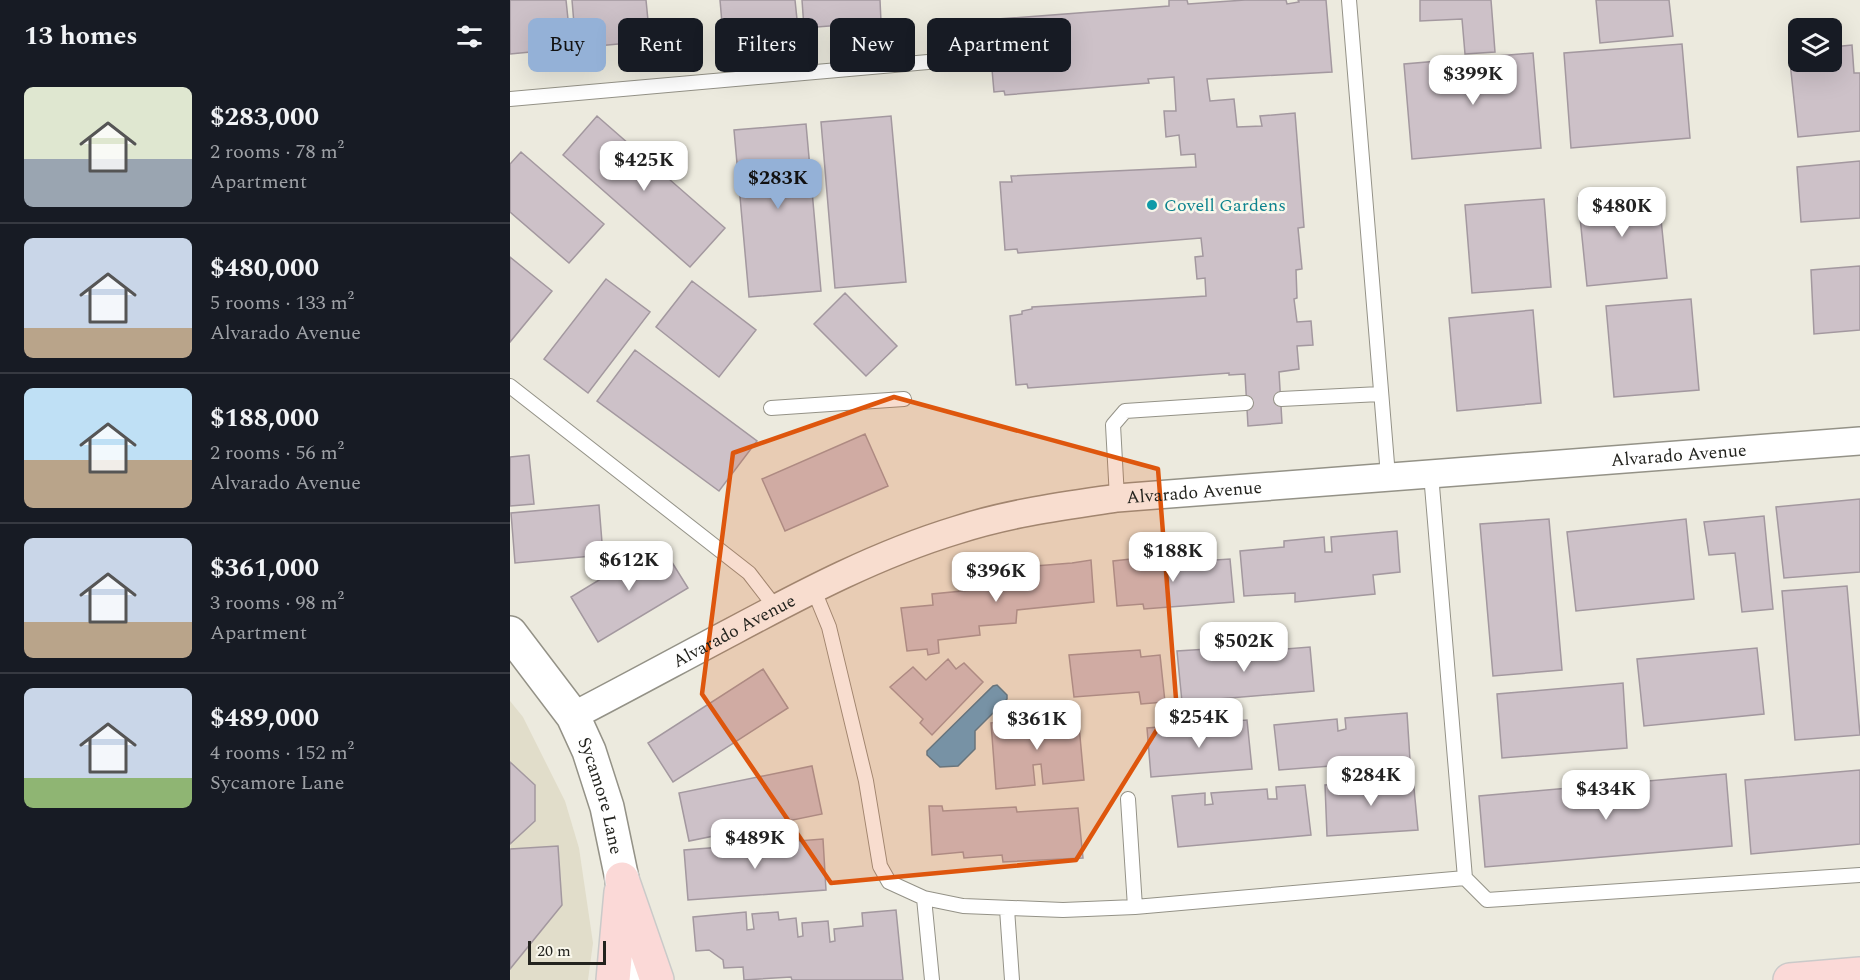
<!DOCTYPE html>
<html lang="en">
<head>
<meta charset="utf-8">
<style>
  body { margin:0; font-family:Spectral,serif; background:#20242c; color:#f1f3f6; height:100vh; display:flex; flex-direction:column; font-size:22px; white-space:nowrap }
  * { box-sizing:border-box; margin:0 }
  p { font-size:20px; color:#9ea1a6 }
  .icon { flex:none; width:33px; height:33px; fill:none; stroke:currentColor; stroke-width:2; stroke-linecap:round; stroke-linejoin:round }
  .map { position:relative; flex:1; overflow:hidden }
  .sheet { display:flex; flex-direction:column; background:#171b24; width:510px }
  .sheet>* { flex:none }
  .hud { position:absolute; left:18px; top:18px; width:570px; height:54px; display:flex; gap:12px }
  .fabs { position:absolute; left:1278px; top:18px; display:grid; gap:12px }
  .fabs a { display:grid; place-items:center; width:54px; height:54px; border-radius:9px; background:#171b24; box-shadow:0 6px 24px #0002; font-size:30px }
  .scale { position:absolute; left:18px; bottom:15px; width:78px; box-sizing:border-box; padding-left:6px; border:3px solid #23231e; border-top:0; font-size:16px; line-height:21px; white-space:nowrap; color:#23231e; -webkit-text-stroke:4px #f9f7eb; paint-order:stroke }
  .price { position:absolute; translate:-50% -51px; padding:0 14px; border-radius:12px; background:#fff; color:#222; font-size:20px; line-height:39px; filter:drop-shadow(0 2px 3px #0008) }
  .price::after { content:''; position:absolute; left:50%; top:36px; width:18px; height:14px; margin-left:-9px; background:inherit; clip-path:polygon(0 0,100% 0,50% 100%) }
  .price.selected { background:#94b1d7; color:#111 }
  ul { padding:0; list-style:none }
  li { display:flex; align-items:center; gap:18px; height:150px; padding:0 24px }
  li+li { border-top:2px solid #363941 }
  li span { display:grid; place-items:center; flex:none; width:168px; height:120px; border-radius:9px; color:#555 }
  li>.icon { margin-inline-start:auto }
  span .icon { width:72px; height:72px; fill:#fffc; stroke-width:1 }
  li b { font-size:26px }
  h2 { display:flex; justify-content:space-between; align-items:center; height:72px; padding:0 24px; font-size:26px }
  .tag { padding:0 21px; border-radius:9px; background:#171b24; box-shadow:0 6px 24px #0002; font-size:21px; line-height:54px }
  .tag.selected { background:#94b1d7; color:#111 }
  main { display:flex; flex:1; min-height:0 }
  .map>svg:first-child { display:block }
  .built { fill:#e1ddca }
  .water { fill:#5ea2cb; stroke:#4c7c97; stroke-width:1.5 }
  .building { fill:#cdc1c8; stroke:#a3989f; stroke-width:1.5 }
  .lines { fill:none; stroke-linecap:round; stroke-linejoin:round }
  .lane-casing { stroke:#949287; stroke-width:16 }
  .street-casing { stroke:#949287; stroke-width:30 }
  .secondary-casing { stroke:#949287; stroke-width:36 }
  .primary-casing { stroke:#cacac9; stroke-width:36 }
  .lane { stroke:#fff; stroke-width:14 }
  .street { stroke:#fff; stroke-width:27 }
  .secondary { stroke:#fff; stroke-width:33 }
  .primary { stroke:#fbd9d7; stroke-width:33 }
  .marked { fill:#de560d; fill-opacity:0.2; stroke:#de560d; stroke-width:4.5; stroke-linejoin:round }
  .culture-dot { fill:#0f9aa8; stroke:#f9f7eb; stroke-width:2 }
  .labels { text-anchor:middle; stroke-width:5; stroke-linejoin:round; paint-order:stroke }
  .culture-label { font-size:18px; fill:#0d838f; stroke:#f9f7eb; text-anchor:start }
  .street-label { font-size:18px; fill:#23231e; stroke:#f9f7eb }
</style>
</head>
<body>
<main>
<section class="sheet">
<h2>13 homes<svg class="icon" aria-label="filters" viewBox="0 0 24 24"><path d="M4 7h16M4 17h16"/><circle cx="9" cy="7" r="2"/><circle cx="15" cy="17" r="2"/></svg></h2>
<ul>
<li><span style="background:linear-gradient(#dfe7d0 60%,#9aa5b1 0)"><svg class="icon" aria-label="home" viewBox="0 0 24 24"><path d="M3 11l9-7 9 7M6 9v11h12V9"/></svg></span><div><b>$283,000</b><p>2 rooms · 78 m²</p><p>Apartment</p></div></li>
<li><span style="background:linear-gradient(#c9d6e8 75%,#b9a48a 0)"><svg class="icon" aria-label="home" viewBox="0 0 24 24"><path d="M3 11l9-7 9 7M6 9v11h12V9"/></svg></span><div><b>$480,000</b><p>5 rooms · 133 m²</p><p>Alvarado Avenue</p></div></li>
<li><span style="background:linear-gradient(#bfe0f5 60%,#b9a48a 0)"><svg class="icon" aria-label="home" viewBox="0 0 24 24"><path d="M3 11l9-7 9 7M6 9v11h12V9"/></svg></span><div><b>$188,000</b><p>2 rooms · 56 m²</p><p>Alvarado Avenue</p></div></li>
<li><span style="background:linear-gradient(#c9d6e8 70%,#b9a48a 0)"><svg class="icon" aria-label="home" viewBox="0 0 24 24"><path d="M3 11l9-7 9 7M6 9v11h12V9"/></svg></span><div><b>$361,000</b><p>3 rooms · 98 m²</p><p>Apartment</p></div></li>
<li><span style="background:linear-gradient(#c9d6e8 75%,#8fb573 0)"><svg class="icon" aria-label="home" viewBox="0 0 24 24"><path d="M3 11l9-7 9 7M6 9v11h12V9"/></svg></span><div><b>$489,000</b><p>4 rooms · 152 m²</p><p>Sycamore Lane</p></div></li>
</ul>
</section>
<div class="map">
<svg width="1350" height="980" viewBox="0 0 1350 980">
  <rect width="100%" height="100%" fill="#eceade"/>
  <path class="built" d="M0 701 13 717 55 801 69 848 83 943 78 980H0Z"/>
  <path class="water" d="M487 685 497 695V699L465 731V749L448 766 430 767 417 755V751L483 686Z"/>
  <path class="building" d="M0 0H56L61 48 0 54Z
    M62 0H136L140 41 66 48Z
    M210 0H285L288 29 213 35Z
    M292 0H370L371 22 294 28Z
    M659 0H677L678 4 735 0H776L777 4 789 2 788 0H816L822 72 697 79 700 101 724 99 727 127 752 126 750 116 785 113 794 227 788 228 792 269 786 270 787 298 784 299 787 322 801 321 803 345 787 346 789 369 769 372 772 423 738 426 735 374 719 375V373L518 388 517 384 506 385 500 316 512 314V311L522 309V307L696 296 695 278 687 279 685 257 693 256 691 238 508 253 507 249 495 250 490 182H502L501 176 686 167 685 154 671 155 669 135 656 137 654 111H666L664 77 638 79 639 83 495 95 494 91 484 92 478 24 489 23 488 19 659 6Z
    M910 0H981L985 52 955 54 952 19 910 21Z
    M1086 0H1159L1163 36 1090 43Z
    M1172 44 1180 138 1061 148 1054 53Z
    M1342 45 1344 73H1350V131L1288 137 1279 53 1288 52V62H1322V47Z
    M1023 53 1031 148 902 159 894 64Z
    M87 116 215 228 180 267 53 155Z
    M381 116 396 282 325 288 311 122Z
    M296 124 311 291 239 297 224 130Z
    M11 152 94 224 59 263 0 212V164Z
    M1350 161V218L1291 222 1287 167Z
    M1148 190 1157 278 1077 286 1068 198Z
    M1034 199 1041 287 962 293 955 205Z
    M0 257 42 291 0 342Z
    M1350 266V330L1304 334 1301 270Z
    M96 279 140 312 78 393 34 359Z
    M182 281 246 330 209 377 146 327Z
    M335 293 387 346 356 376 304 324Z
    M1181 299 1189 390 1104 397 1096 306Z
    M1023 310 1031 403 947 411 939 318Z
    M125 350 247 441 209 491 87 401Z
    M355 434 378 486 275 531 252 479Z
    M19 455 24 504 0 506V457Z
    M1350 499V572L1274 578 1266 507Z
    M89 505 93 555 5 563 1 513Z
    M1254 516 1263 609 1232 612 1225 553 1199 555 1194 522Z
    M1039 519 1052 670 983 676 970 524Z
    M1176 519 1184 599 1066 611 1057 532Z
    M887 531 890 572 863 575 865 594 785 602V593L734 596 730 551 774 547V541L814 537 815 552H822L821 537Z
    M150 543 178 588 88 642 61 597Z
    M630 558V565L720 559 724 602 634 609 633 604 607 606 603 561Z
    M581 560 584 602 507 610 506 623 469 626 470 635 428 640 429 653 418 655 417 649 397 651 391 608 423 605 422 594 462 590 461 581 500 578V568L562 563Z
    M1337 586 1350 735 1285 740 1272 591Z
    M737 645V652L800 647 804 691 672 702 667 651 698 649 700 659 706 658V647Z
    M1247 648 1254 714 1134 726 1127 659Z
    M630 650 631 657 650 655 655 702 631 704 629 692 564 697 559 655Z
    M438 659 446 669 454 663 473 682 422 735 410 723 413 719 380 687 403 667 416 680Z
    M253 669 278 708 163 782 138 743Z
    M1113 683 1117 748 992 758 987 694Z
    M897 713 900 760 769 770 764 725 827 719 828 731 836 729 835 718Z
    M568 715 574 780 533 784 531 764 523 765 525 785 486 789 481 723 521 719 523 735H529L528 718Z
    M737 720 742 769 641 777 637 728Z
    M0 762 25 785V821L0 844Z
    M302 766 312 814 179 841 169 793Z
    M1350 770V844L1241 854 1235 780Z
    M1216 774 1222 846 975 867 969 796Z
    M903 778 908 830 817 836 815 785Z
    M795 785 801 835 668 847 662 796 695 793V805L703 804 701 793 757 789 758 799H767L766 787Z
    M419 806H432L433 811 506 807 507 812 568 808 573 858 493 862 492 855 454 858 453 852 422 855Z
    M313 839 316 890 178 900 174 850Z
    M48 846 52 905 0 969V849Z
    M386 910 393 980H282L281 977 234 980 233 967 214 968 213 960 199 950 186 951 183 917 236 912 237 930 244 929 242 914 268 912 269 920 286 918 288 937 293 936 292 923 318 921 320 942 325 941 324 929 353 926 352 913Z"/>
  <g class="lines">
    <g class="lane-casing">
      <path id="lane" d="M839 0 878 476
        M0 99 418 62
        M0 386 239 573 266 608
        M771 399 870 394
        M261 408 394 399
        M921 474 955 878
        M607 498 603 425 615 411 736 403
        M303 588 319 627 356 781 370 866 379 882 414 898 453 906 553 910 625 907 955 878 977 900 1350 875
        M618 799 625 907
        M414 898 422 980
        M497 909 502 980"/>
    </g>
    <g class="street-casing">
      <g id="street">
        <path id="s1" d="M63 716C117 688 170 659 223 631 296 592 368 554 447 530 499 513 553 506 607 498L1350 441"/>
      </g>
    </g>
    <g class="secondary-casing">
      <g id="secondary">
        <path id="s2" d="M0 633 63 716 79 751 97 807 112 879 122 980"/>
      </g>
    </g>
    <g class="primary-casing">
      <path id="primary" d="M112 879 147 980
        M103 980 111 892
        M1280 980 1350 974"/>
    </g>
    <use href="#lane" class="lane"/>
    <use href="#street" class="street"/>
    <use href="#secondary" class="secondary"/>
    <use href="#primary" class="primary"/>
  </g>
  <path class="marked" d="M384 397 648 469 666 699 566 860 321 883 192 694 223 453Z"/>
  <circle class="culture-dot" cx="642" cy="205" r="6"/>
  <g class="labels">
    <g class="culture-label">
      <text x="654" y="211">Covell Gardens</text>
    </g>
    <g class="street-label">
      <text dy="6" stroke="none"><textPath href="#s1" startOffset="1154">Alvarado Avenue</textPath></text>
      <text dy="6" stroke="none"><textPath href="#s1" startOffset="668">Alvarado Avenue</textPath></text>
      <text dy="6" stroke="none"><textPath href="#s1" startOffset="182">Alvarado Avenue</textPath></text>
      <text dy="6" stroke="none"><textPath href="#s2" startOffset="189">Sycamore Lane</textPath></text>
    </g>
  </g>
</svg>
<div class="fabs">
<a><svg class="icon" aria-label="layers" viewBox="0 0 24 24"><path d="M12 4l9 5-9 5-9-5zM3 14l9 5 9-5"/></svg></a>
</div>
<div class="scale">20 m</div>
<b class="price" style="left:963px;top:106px">$399K</b>
<b class="price" style="left:134px;top:192px">$425K</b>
<b class="price selected" style="left:268px;top:210px">$283K</b>
<b class="price" style="left:1112px;top:238px">$480K</b>
<b class="price" style="left:663px;top:583px">$188K</b>
<b class="price" style="left:119px;top:592px">$612K</b>
<b class="price" style="left:486px;top:603px">$396K</b>
<b class="price" style="left:734px;top:673px">$502K</b>
<b class="price" style="left:689px;top:749px">$254K</b>
<b class="price" style="left:527px;top:751px">$361K</b>
<b class="price" style="left:861px;top:807px">$284K</b>
<b class="price" style="left:1096px;top:821px">$434K</b>
<b class="price" style="left:245px;top:870px">$489K</b>
<div class="hud">
<a class="tag selected">Buy</a>
<a class="tag">Rent</a>
<a class="tag">Filters</a>
<a class="tag">New</a>
<a class="tag">Apartment</a>
</div>
</div>
</main>
</body>
</html>
